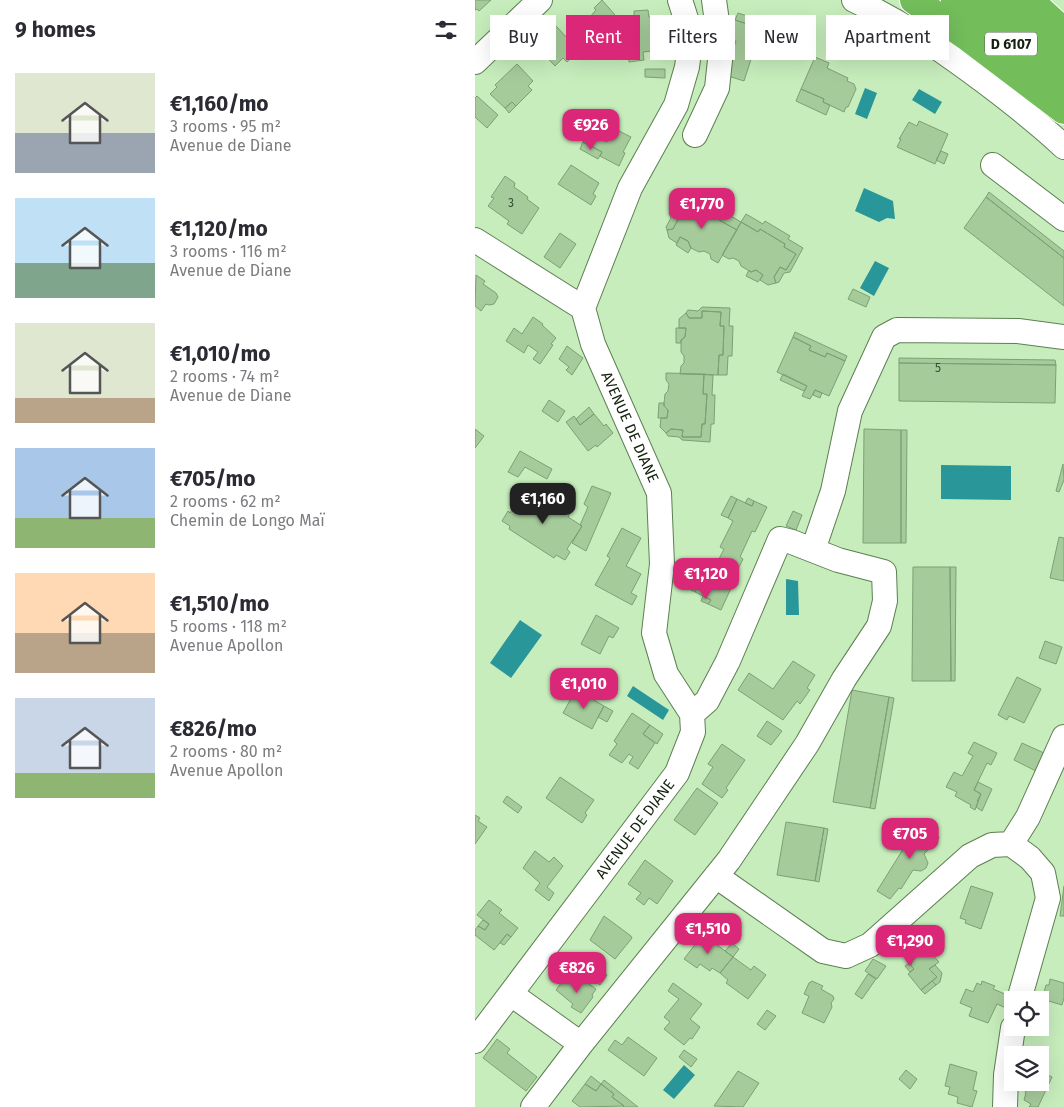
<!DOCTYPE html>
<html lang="en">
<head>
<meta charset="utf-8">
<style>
  body { margin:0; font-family:"Fira Sans",sans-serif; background:#f7f7f7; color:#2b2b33; height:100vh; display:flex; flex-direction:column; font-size:19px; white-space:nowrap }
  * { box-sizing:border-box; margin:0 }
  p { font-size:16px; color:#7c7c81 }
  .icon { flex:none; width:28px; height:28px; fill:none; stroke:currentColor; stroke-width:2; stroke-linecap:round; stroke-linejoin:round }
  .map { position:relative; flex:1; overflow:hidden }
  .side { display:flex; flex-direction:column; background:#fff; width:475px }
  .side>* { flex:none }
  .hud { position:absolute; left:15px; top:15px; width:475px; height:45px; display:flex; gap:10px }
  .controls { position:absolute; left:529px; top:991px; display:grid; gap:10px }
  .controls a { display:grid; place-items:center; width:45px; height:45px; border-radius:0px; background:#fff; box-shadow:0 5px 20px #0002; font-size:25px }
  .price { position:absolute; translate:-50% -42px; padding:0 11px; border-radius:10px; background:#db2777; color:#fff; font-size:16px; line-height:32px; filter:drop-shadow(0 1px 2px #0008) }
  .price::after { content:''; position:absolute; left:50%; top:30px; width:15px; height:11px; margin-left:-8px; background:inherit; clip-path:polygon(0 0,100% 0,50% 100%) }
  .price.active { background:#222; color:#fff }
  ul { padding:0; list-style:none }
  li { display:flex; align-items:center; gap:15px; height:125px; padding:0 15px }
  li span { display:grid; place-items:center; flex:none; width:140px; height:100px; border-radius:0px; color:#555 }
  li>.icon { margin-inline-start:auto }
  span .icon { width:60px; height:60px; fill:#fffc; stroke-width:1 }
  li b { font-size:21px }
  h2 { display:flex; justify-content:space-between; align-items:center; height:60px; padding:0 15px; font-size:21px }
  .pill { padding:0 18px; border-radius:0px; background:#fff; box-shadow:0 5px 20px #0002; font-size:18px; line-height:45px }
  .pill.active { background:#db2777; color:#fff }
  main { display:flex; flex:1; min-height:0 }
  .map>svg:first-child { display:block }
  .water { fill:#29969a }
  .building { fill:#a6cb9b; stroke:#7da072 }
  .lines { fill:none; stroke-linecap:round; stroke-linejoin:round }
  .minor-casing { stroke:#5d7f52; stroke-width:26 }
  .highway-casing { stroke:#fff; stroke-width:30 }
  .minor { stroke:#fff; stroke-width:24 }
  .highway { stroke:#73bd5b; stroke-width:28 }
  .labels { text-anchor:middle; stroke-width:4; stroke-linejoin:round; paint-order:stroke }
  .number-label { font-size:12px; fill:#384c31 }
  .shield { fill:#fff; stroke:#5a6456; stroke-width:1 }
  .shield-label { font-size:14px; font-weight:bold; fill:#13210e }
  .street-label { font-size:15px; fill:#13210e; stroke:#fff }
</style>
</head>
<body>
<main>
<section class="side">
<h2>9 homes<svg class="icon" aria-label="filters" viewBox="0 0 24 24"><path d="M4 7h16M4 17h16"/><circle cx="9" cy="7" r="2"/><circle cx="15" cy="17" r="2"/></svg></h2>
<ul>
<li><span style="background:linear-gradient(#dfe7d0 60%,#9aa5b1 0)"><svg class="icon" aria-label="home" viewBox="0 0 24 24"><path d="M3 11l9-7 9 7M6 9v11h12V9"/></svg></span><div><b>€1,160/mo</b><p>3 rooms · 95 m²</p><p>Avenue de Diane</p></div></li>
<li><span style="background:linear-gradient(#bfe0f5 65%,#7fa58c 0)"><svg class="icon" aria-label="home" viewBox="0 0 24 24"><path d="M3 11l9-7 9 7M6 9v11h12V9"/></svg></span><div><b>€1,120/mo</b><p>3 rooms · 116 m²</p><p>Avenue de Diane</p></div></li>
<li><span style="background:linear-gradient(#dfe7d0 75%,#b9a48a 0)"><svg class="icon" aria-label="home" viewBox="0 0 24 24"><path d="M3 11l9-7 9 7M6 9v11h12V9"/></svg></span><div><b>€1,010/mo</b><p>2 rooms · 74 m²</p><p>Avenue de Diane</p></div></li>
<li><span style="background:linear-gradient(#a9c7e8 70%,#8fb573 0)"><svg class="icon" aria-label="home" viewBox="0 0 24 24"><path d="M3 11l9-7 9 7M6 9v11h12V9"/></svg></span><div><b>€705/mo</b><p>2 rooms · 62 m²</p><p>Chemin de Longo Maï</p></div></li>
<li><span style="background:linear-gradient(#ffd9b3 60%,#b9a48a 0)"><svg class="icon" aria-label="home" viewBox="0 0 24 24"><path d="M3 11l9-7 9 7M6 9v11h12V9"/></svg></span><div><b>€1,510/mo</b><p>5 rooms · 118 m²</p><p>Avenue Apollon</p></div></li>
<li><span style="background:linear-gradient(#c9d6e8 75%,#8fb573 0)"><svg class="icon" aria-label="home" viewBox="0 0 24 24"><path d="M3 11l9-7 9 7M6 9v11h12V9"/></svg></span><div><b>€826/mo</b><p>2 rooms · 80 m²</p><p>Avenue Apollon</p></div></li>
</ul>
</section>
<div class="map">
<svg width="589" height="1107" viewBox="0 0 589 1107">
  <rect width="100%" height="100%" fill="#c7edbc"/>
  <path class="water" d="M390 88 402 93 392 119 380 114Z
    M444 89 467 102 460 114 437 100Z
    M389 188 418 201 420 219 412 218 404 222 380 211Z
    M400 261 414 268 399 296 385 288Z
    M466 465 536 466V500L466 499Z
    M311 579 323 581 324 615H311Z
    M45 620 67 635 36 678 15 663Z
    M158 686 194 710 188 720 152 696Z
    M209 1065 220 1075 199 1099 188 1090Z"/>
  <path class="building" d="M0 0H16L4 11 2 9 0 10Z
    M127 0 140 15 133 21 137 26 123 40 114 31 120 24 114 18 121 10 119 8Z
    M173 10 174 17 177 18 184 30 185 50 168 52 169 60 154 62 152 43 156 42 155 31 159 30V11Z
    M263 13 294 23 290 36 280 33 281 27 260 20Z
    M260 20 281 27 280 33 290 36 285 49 280 47 269 81 250 75 261 41 254 39Z
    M81 26 104 51 92 62 88 58 80 66 63 48 70 41 68 39 73 34 70 32 75 27 78 29Z
    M340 57 354 63 352 68 373 78 372 81 379 84 381 89 373 107H371L369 112 348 102 349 99 326 89Z
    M42 64 58 81 53 86 57 90 41 106 37 102 30 108 15 94 22 87 20 85Z
    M170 69H190V78L170 77Z
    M326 89 349 99 348 102 355 105 351 115 321 101Z
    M2 96 23 115 12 128 0 117V98Z
    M37 102 41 106 34 113 30 108Z
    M444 121 473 134 460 164 422 147 426 139H424L434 122 442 126Z
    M138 128 156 137 148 152 150 153 144 166 125 156 127 152 108 142 113 133 132 142Z
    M108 142 127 152 123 159 105 149Z
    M466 151 473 154 469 164 461 160Z
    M96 165 124 183 118 194 121 196 116 205 83 184Z
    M30 176 40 183 39 187 53 197 52 199 64 208 47 234 32 224 34 221 13 206 19 198 16 197Z
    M208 189 224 198 225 195 251 209 249 212 266 222 262 230 244 220 247 217 221 202 219 205 207 198 198 215 204 218 198 229 192 230 191 227 196 218 194 213Z
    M514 192 589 251V258L511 197Z
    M511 197 589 258V306L489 228Z
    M207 198 219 205 221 202 247 217 244 220 262 230 243 263 236 259 235 254 229 251 224 252 216 248 213 241 205 237 202 243 194 238 192 230 198 229 204 218 198 215Z
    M271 214 288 224 290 221 315 236 313 239 328 248 315 272 309 273 304 282 301 283 299 277 305 267 311 270 321 254 309 247 310 244 285 229 283 232 266 222Z
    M266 222 283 232 285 229 310 244 309 247 321 254 311 270 305 267 299 277 301 283 293 285 285 280 288 275 281 270 276 272 266 266 264 261 258 258 254 259 247 255Z
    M85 233 101 244 85 268 69 257Z
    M205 237 213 241 216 248 213 253 201 245Z
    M274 270 276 272 281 270 288 275 283 282 271 276Z
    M1 275 10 281 8 284 21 293 23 297 19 304 14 305 11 304 6 311 0 306Z
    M378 289 395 297 391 307 373 299Z
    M227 307 255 308 254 326H258L257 356H253L252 375H243L244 355H248L249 326H245L246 312 227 311V318H214L211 313 213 310 223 311Z
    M227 311 246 312 245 326H249L248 355H244L243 375 205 374 206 366 209 363V356L206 352V340L210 337 211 328H204V319L211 313 214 318H227Z
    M58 317 68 324 67 325 81 338 76 344 78 345 65 364 58 359 63 352 53 345 49 353 31 341 39 328 47 334Z
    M201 328H211L210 337 206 340V343H201Z
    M320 332 372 356 370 361 352 353 350 357 334 350 336 346 318 337Z
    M318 337 336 346 334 350 350 357 352 353 370 361 354 396 340 390 335 399 327 396 332 386 302 372Z
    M92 346 108 358 97 375 91 370 94 367 84 359Z
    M424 358 580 360 581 365 424 363Z
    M424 363 581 365 580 403 424 401Z
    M191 373 229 374 228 394H232L230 424H227L226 437H207L208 430 196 429 191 433 185 427 186 418H192L193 410 189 406V403L190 394 193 391 194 384 191 380Z
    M229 374 238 375 237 395H240L239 424H236L235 442 207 440 204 437 193 436 191 433 196 429 208 430 207 437H226L227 424H230L232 394H228Z
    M308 374 332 386 329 391 305 380Z
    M340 390 347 393 345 398 338 395Z
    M74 400 90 411 83 422 67 411Z
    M184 403H189V406L193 410 192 418H183Z
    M114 407 119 414 105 425 101 419Z
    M119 414 129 426 131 424 138 433 122 447 121 445 113 451 91 422 99 416 105 425Z
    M0 429 9 436 0 448Z
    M389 429 426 430V543H388Z
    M426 430H432L431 543H426Z
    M45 451 77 469 72 479 50 467 43 477 33 472Z
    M588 464 589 480 584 492 581 491Z
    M117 486 136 493 111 551 97 543 107 526 105 525 113 507 109 504Z
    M49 489 79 510 83 504 95 513 93 517 107 526 92 549 95 552 90 560 81 555 79 558 34 529 35 526 27 521 33 511 35 513Z
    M256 496 262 499 253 518 246 515Z
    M273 498 279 501 277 506 270 503Z
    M262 499 277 506 279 501 292 507 280 532 277 531 265 557 268 559 255 585 257 586 246 610 233 604 236 600 220 592 230 572 236 575 249 549 245 547 258 521 253 518Z
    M318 511 327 515 321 530 311 526Z
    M147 528 166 538 151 566 166 574 156 593 162 596 157 605 120 585 135 558 132 556Z
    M584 537 589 538V581L575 578Z
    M438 567H475L476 681H437Z
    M475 567H481L480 681H476Z
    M223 569 230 572 220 592 214 589Z
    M228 596 236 600 233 604 226 601Z
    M121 615 144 628 138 638 134 636 125 654 106 644Z
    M570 641 587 647 581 664 564 658Z
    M318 661 340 675 332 688 335 690 325 704 322 701 308 720 263 690 274 673 298 689Z
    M542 677 566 689 549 723 534 716 532 720 523 715Z
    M377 690 414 697 395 808 358 802Z
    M99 693 110 699 112 696 129 706 117 729 88 713Z
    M414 697 419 698 400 809 395 808Z
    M129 706 138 711 132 722 123 717Z
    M157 713 175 725 168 734 180 743 163 769 154 763 158 757 154 754 147 763 134 755 142 744 139 741Z
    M292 721 307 731 296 745 282 736Z
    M175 725 188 734 182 744 168 734Z
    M499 742 522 753 516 765 512 763 499 790 506 794 500 810 495 807 496 805 480 796 482 792 471 787 479 772 487 776 498 756 493 753Z
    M547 743 569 753 561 771 539 760Z
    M247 744 270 760 251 788 253 790 247 798 227 784 238 767 233 764Z
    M85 777 119 800 110 813 112 815 107 823 71 798Z
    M503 782 517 789 507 811 501 807 503 802 502 801 506 794 499 790Z
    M222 788 243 803 220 835 199 820Z
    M32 796 47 807 43 813 28 802Z
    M0 815 5 818 3 821 12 827 0 844Z
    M311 822 349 828 340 881 302 875Z
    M445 822 454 827 457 824 464 838 449 854 453 863 451 868 446 871 438 870 426 889 424 888 415 899 402 891Z
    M349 828 353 829 344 882 340 881Z
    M60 851 74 862 79 857 88 866 72 887 79 893 74 901 60 890 65 883 48 868Z
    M170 860 198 881 182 904 174 898 169 905 161 899 166 893 153 884Z
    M496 886 518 893 506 929 490 923 491 920 485 918Z
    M589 886V916H585Z
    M14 900 27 910 24 913 43 928 36 937 32 934 19 950 0 935V930L3 926 10 930 14 924 2 915Z
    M129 916 156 936 157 938 140 959 115 940Z
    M8 920 14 924 10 930 3 926Z
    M444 933 459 940 454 951 439 944Z
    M32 934 36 937 29 945 25 943Z
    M228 934 258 957 245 973 237 968 235 971 225 964 222 968 209 959Z
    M257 943 264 949 258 957 250 951Z
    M449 951 451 953 454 951 464 962 454 969 462 977 446 990 433 974 439 969 436 966 437 961Z
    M107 956 132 975 125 985 99 966Z
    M258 957 276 970 279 966 291 975 273 999 251 983 253 980 245 973Z
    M398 959 411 966 402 979 390 971Z
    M437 961 436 966 439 969 435 972 430 966Z
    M460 965 467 973 465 982 461 985 457 981 462 977 454 969Z
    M393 974 401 979 387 999 380 994Z
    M90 978 101 986 106 978 121 989 117 995 118 997 106 1013 96 1007 98 1004 81 990Z
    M575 979 589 983V998L587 1005 567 999 571 985H574Z
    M337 981 348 986 346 989 358 996 359 999 356 1003 357 1007 349 1023 327 1013 334 996 329 994 334 983Z
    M457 981 461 985 450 994 446 990Z
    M507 981 520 986 518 989 537 997 533 1009 522 1004 513 1023 494 1016 497 1008 485 1003 491 989 498 992 502 983 506 985Z
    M198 983 227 1004 215 1019 225 1027 217 1039 215 1038 209 1045 189 1029 195 1022 189 1017 204 999 193 991Z
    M292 1010 301 1016 290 1030 282 1024Z
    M153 1037 182 1058 169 1076 133 1050 140 1040 147 1045Z
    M22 1039 35 1049 32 1053 62 1077 51 1091 8 1058Z
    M209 1050 222 1059 216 1067 204 1057Z
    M475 1064 502 1072 498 1090 502 1091 497 1107 482 1103 483 1097 473 1094 475 1087 470 1086Z
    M431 1070 442 1079 435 1089 424 1079Z
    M263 1071 284 1083 268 1107 239 1106Z
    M565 1071 577 1077 563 1107H554L556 1104 549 1100 551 1093H550L555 1082H565Z
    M116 1076 126 1084 121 1091 110 1084Z
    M129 1080 163 1107H148L149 1106 137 1097 139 1094 126 1084Z
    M110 1084 121 1091 126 1084 139 1094 137 1097 149 1106 105 1107 97 1101Z"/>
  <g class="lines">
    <g class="minor-casing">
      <path id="minor" d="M379 0C427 22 464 48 506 79 535 101 563 122 589 147
        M0 62 65 0
        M220 135 242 88 246 51 239 0
        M518 165 589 219
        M0 240 108 308
        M338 550 358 491 375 411 409 337 422 330 543 331 589 337
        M536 844 553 817 589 737
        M241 876 348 951 371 956 395 945 495 856 517 845 536 844 555 858 568 873 573 898 544 1000
        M36 994 106 1044
        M0 1041 202 773 218 732 217 714 191 674 179 633 187 564 184 493 118 344 108 308 155 188 201 105 212 67 215 44 213 25 205 0
        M58 1107 106 1044 254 860 332 744 369 679 404 626 410 601 409 572 363 560 317 542 305 539 253 661 232 701 217 714
        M530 1107 531 1075 538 1028"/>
    </g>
    <g class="highway-casing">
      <path id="highway" d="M439 0 494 38 589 110
        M480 0 565 67 589 90
        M517 0 589 57
        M554 0 589 32"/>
    </g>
    <use href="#minor" class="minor"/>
    <use href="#highway" class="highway"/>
  </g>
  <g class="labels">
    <g class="number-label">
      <text x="36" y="207">3</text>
      <text x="463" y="372">5</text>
    </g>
    <rect class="shield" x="510" y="32.5" width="52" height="23" rx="4"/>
    <g class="shield-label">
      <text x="536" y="49">D 6107</text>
    </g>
    <g class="street-label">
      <text transform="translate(155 427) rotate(66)" y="5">AVENUE DE DIANE</text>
      <text transform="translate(160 829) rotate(-53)" y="5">AVENUE DE DIANE</text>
    </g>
  </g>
</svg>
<div class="controls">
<a><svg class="icon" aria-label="locate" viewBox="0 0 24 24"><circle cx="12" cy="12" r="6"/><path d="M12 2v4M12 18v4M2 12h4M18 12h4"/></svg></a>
<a><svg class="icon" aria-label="layers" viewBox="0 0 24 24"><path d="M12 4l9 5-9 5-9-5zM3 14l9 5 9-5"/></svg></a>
</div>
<b class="price" style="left:116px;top:151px">€926</b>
<b class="price" style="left:227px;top:230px">€1,770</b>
<b class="price active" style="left:68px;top:525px">€1,160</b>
<b class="price" style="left:231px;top:600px">€1,120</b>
<b class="price" style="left:109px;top:710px">€1,010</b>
<b class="price" style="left:435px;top:860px">€705</b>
<b class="price" style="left:233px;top:955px">€1,510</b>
<b class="price" style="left:435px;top:967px">€1,290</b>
<b class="price" style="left:102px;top:994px">€826</b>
<div class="hud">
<a class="pill">Buy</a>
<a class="pill active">Rent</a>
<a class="pill">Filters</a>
<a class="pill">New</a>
<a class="pill">Apartment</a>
</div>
</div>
</main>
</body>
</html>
